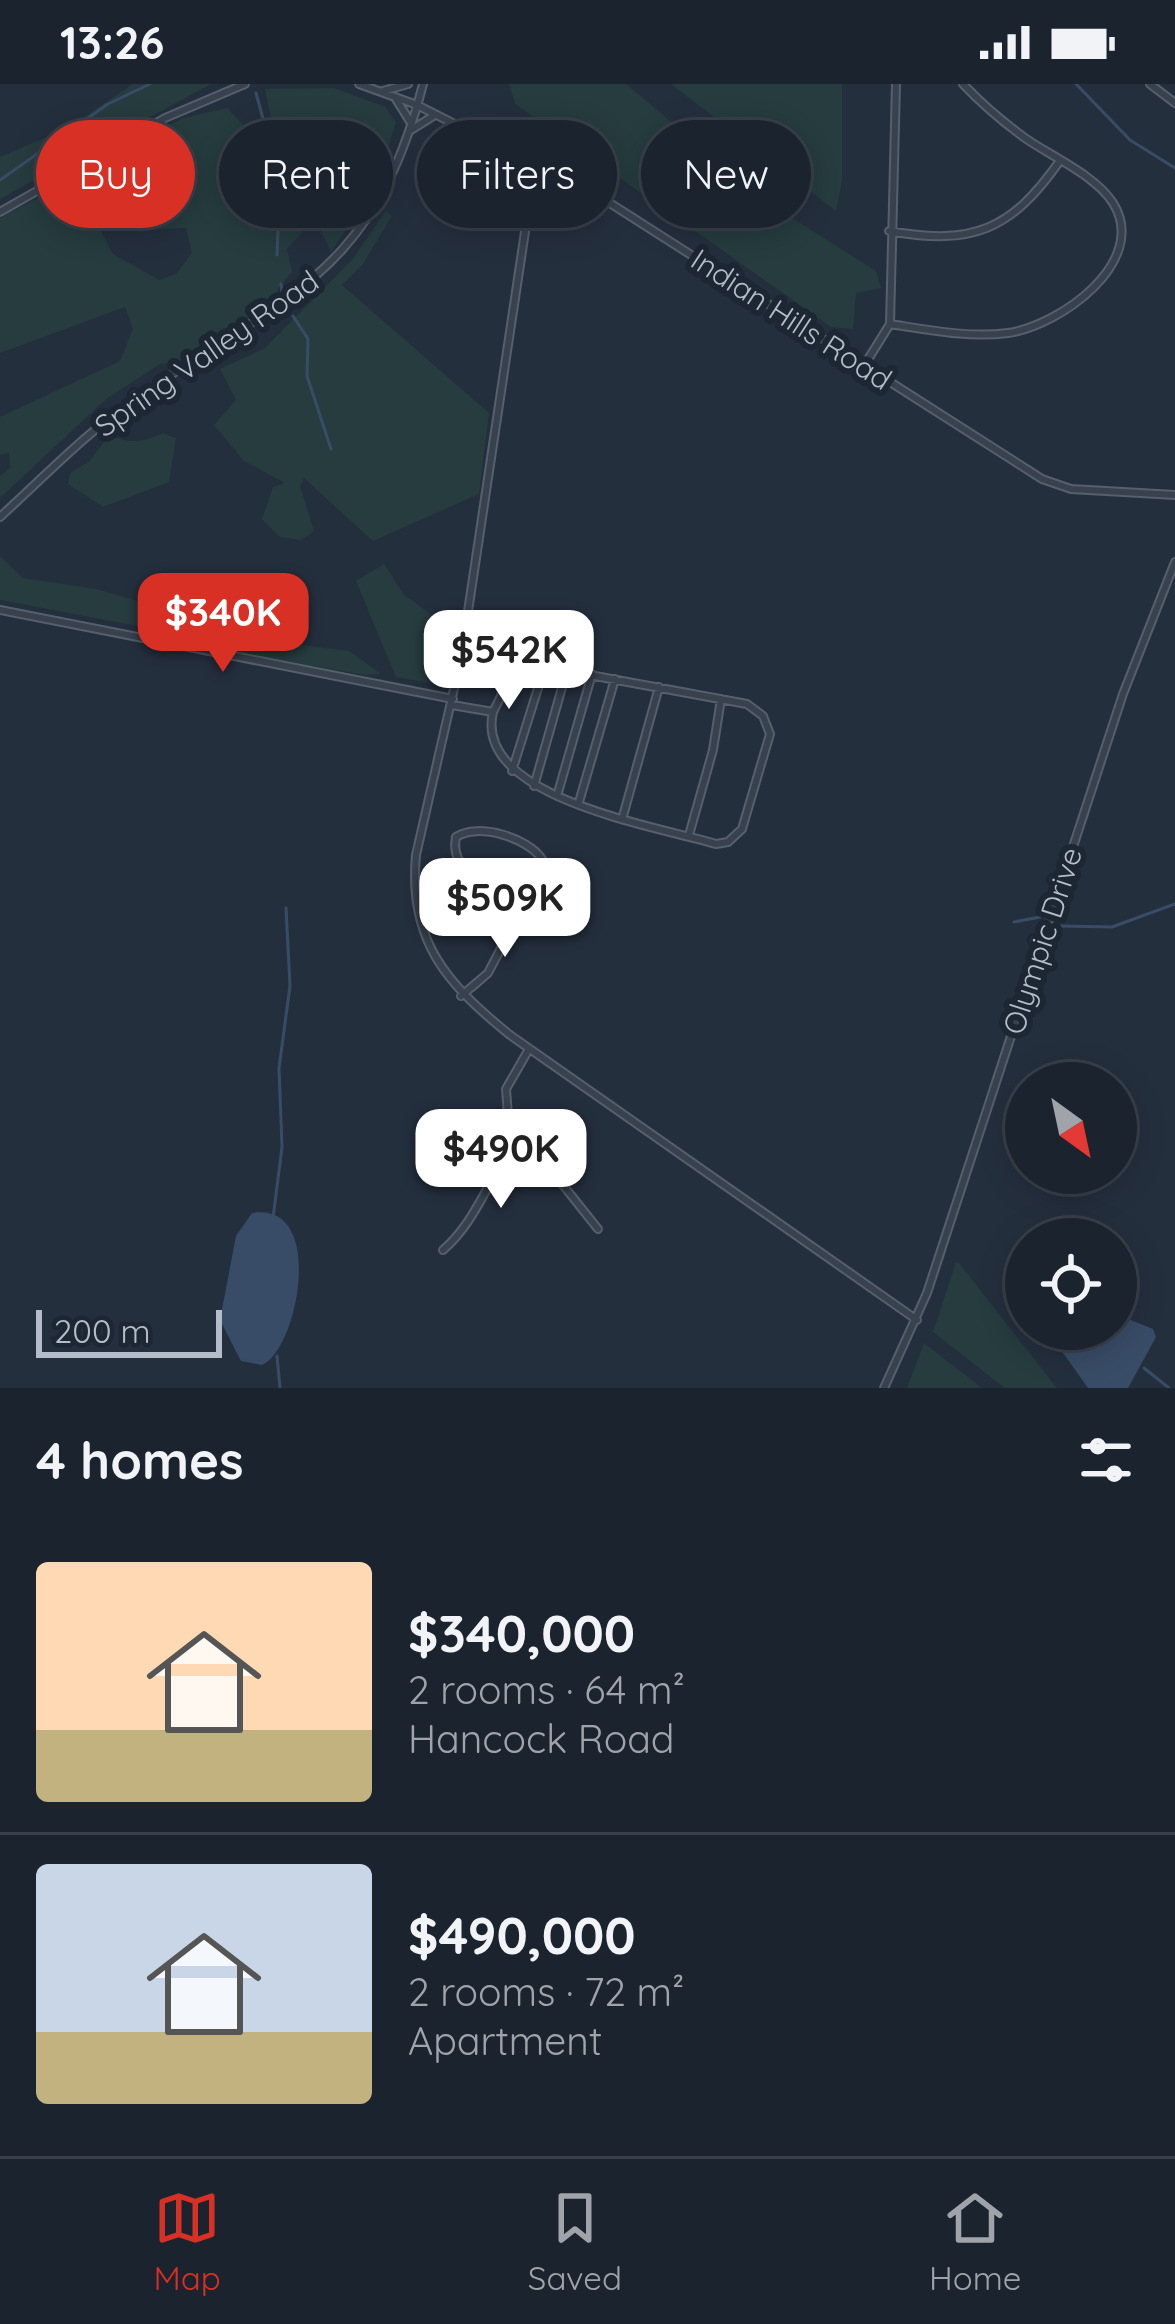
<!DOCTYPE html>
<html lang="en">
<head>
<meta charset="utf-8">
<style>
  body { margin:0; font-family:Quicksand,sans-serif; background:#242b36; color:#f1f3f6; height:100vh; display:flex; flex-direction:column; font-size:45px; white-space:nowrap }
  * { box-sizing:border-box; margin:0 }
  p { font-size:39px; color:#a0a4aa }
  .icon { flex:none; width:66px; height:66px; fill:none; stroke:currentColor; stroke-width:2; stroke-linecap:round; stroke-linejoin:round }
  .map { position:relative; height:1304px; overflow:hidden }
  .details { display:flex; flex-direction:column; background:#1b232e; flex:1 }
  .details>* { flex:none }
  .hud { position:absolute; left:36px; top:36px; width:1104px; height:108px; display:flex; gap:24px }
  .needle { width:78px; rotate:147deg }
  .tools { position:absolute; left:1005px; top:978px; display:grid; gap:24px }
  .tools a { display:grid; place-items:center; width:132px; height:132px; border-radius:50%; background:#1b232e; box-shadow:0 6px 30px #0003,0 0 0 3px #39404a; font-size:60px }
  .scale { position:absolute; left:36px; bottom:30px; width:186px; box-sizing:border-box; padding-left:12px; border:6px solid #b4bcc9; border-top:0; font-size:33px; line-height:42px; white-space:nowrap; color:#b4bcc9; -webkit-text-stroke:9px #1d2633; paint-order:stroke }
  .price { position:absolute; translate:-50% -102px; padding:0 27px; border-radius:24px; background:#fff; color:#222; font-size:39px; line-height:78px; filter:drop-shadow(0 3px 6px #0008) }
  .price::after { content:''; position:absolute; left:50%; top:72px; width:36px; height:27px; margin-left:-18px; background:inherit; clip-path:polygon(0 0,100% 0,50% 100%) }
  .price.current { background:#d93025; color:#fff }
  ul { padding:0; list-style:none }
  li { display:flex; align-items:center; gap:36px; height:300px; padding:0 36px }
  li+li { border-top:3px solid #39404a }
  li span { display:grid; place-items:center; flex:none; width:336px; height:240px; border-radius:12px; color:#555 }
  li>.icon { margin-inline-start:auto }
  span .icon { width:144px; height:144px; fill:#fffc; stroke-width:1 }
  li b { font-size:51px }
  h2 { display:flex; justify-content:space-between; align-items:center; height:144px; padding:0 36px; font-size:51px }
  .chip { padding:0 42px; border-radius:54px; background:#1b232e; box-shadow:0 6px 30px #0003,0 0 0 3px #39404a; font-size:42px; line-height:108px }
  .chip.current { background:#d93025; color:#fff }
  .status { display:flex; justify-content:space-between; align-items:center; height:84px; padding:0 60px; background:#1b232e; direction:ltr }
  .status svg { height:33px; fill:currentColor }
  .menu { display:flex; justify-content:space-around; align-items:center; height:168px; border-top:3px solid #39404a; background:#1b232e; font-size:33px; color:#a0a4aa }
  .menu a { display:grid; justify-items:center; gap:6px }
  .menu .current { color:#d93025 }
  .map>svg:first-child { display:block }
  .green { fill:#263c3f }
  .water { fill:#394c67 }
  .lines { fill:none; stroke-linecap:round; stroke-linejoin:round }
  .stream { stroke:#394c67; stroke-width:3 }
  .minor-casing { stroke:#565f6c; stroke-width:10 }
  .minor { stroke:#38414e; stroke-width:6 }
  .labels { text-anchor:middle; stroke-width:12; stroke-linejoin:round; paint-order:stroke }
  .street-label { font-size:30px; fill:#b4bcc9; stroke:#1d2633 }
</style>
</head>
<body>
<div class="status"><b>13:26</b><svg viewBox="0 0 49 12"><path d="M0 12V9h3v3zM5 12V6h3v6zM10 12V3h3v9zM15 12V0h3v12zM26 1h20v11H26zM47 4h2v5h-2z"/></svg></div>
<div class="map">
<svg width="1175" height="1304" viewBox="0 0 1175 1304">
  <rect width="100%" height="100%" fill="#242f3e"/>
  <path class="green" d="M133 0H211L0 115V73L66 45Z
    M509 0H626L770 120 876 187 881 204 856 209 853 245 831 243 515 20Z
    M671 0H842V96L836 127Z
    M334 4 385 23 396 38 376 101 331 168 315 135 287 165 292 188 278 205 273 222 186 277 160 280 105 316 0 414V392L10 384 9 369 0 371V333L120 277 133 245 125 223 0 269V134L64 100 75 99 113 170 159 196 176 190 192 169 186 144 159 145 141 135 125 139 116 135 120 110 94 104 95 81 183 34 227 24 265 63 277 65 265 5Z
    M386 127 392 132 362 181 342 201 489 329 479 410 373 457 304 394 300 402 314 447 301 456 280 453 262 435 273 403 285 399 244 377 214 341 236 316 220 285 265 264 352 176Z
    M163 349 176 354 169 398 103 423 68 400 70 389 89 378 110 350C128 361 144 358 163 349Z
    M0 472 23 494 96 505 187 531 175 549 0 516Z
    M384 480 404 511 457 549 446 602 396 593 356 497Z
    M239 544 293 560 349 567 381 590 365 591 209 564Z
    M956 1178 960 1180 1057 1304H1005L933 1248Z
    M924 1259 982 1304H907Z"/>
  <path class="water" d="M252 1129C327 1117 298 1266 262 1281L241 1277 220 1236 236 1152Z
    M1116 1230 1153 1245 1156 1253 1128 1304H1088L1046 1245H1116Z"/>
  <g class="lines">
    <path class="stream" d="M1076 0 1130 56 1175 84
      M256 9 280 97 277 171
      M0 96 108 20 150 0
      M281 200 283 215
      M293 232 308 255 307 292 331 365
      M1014 838 1040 833
      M1060 842 1112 843 1175 820
      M273 1134 282 1063 279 984 290 902 286 824
      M277 1272 280 1304
      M1144 1284 1169 1304"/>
    <g class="minor-casing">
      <path id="minor" d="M359 0 417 21 605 116 1042 395 1071 405 1175 411
        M1150 0 1175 19
        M383 7 408 0
        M396 15 411 39
        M411 46 435 31
        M535 81 461 574 416 771C408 857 447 900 510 951L917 1236
        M0 128 165 34 245 0
        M889 147C973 162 1011 146 1059 78
        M890 240C929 246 969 254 1008 249 1059 242 1150 178 1113 119 1095 91 1052 73 1025 54 1003 38 981 19 963 0
        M862 285 890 240 896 0
        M0 433C45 392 88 347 138 313 285 211 374 192 423 0
        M0 526 453 615
        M452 621 493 628C473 714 657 742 716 760L728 758 742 745 770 650 763 632 747 620 530 580 512 590 493 628
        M512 687 545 582
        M534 702 567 586
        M557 712 592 590
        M579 718 615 595
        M623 732 659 603
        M689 751 713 666 721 615
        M488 889 541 788 542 775C528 754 478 738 456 753 448 796 502 799 533 806
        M461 912 488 889 472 903
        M529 965 506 1005 508 1032 598 1145
        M443 1166C480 1134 489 1088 522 1053
        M884 1304 927 1209 1123 610 1175 478"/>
    </g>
    <use href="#minor" class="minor"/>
  </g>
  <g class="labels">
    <g class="street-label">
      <text transform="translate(791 236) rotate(33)" y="10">Indian Hills Road</text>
      <text transform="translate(207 270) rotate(-35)" y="10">Spring Valley Road</text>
      <text transform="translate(1043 857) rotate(-72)" y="10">Olympic Drive</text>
    </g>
  </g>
</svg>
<div class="tools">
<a><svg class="needle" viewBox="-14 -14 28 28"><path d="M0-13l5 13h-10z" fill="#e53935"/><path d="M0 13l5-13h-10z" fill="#a0a4aa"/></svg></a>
<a><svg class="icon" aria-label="locate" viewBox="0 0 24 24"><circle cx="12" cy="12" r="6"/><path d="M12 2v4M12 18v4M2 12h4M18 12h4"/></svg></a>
</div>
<div class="scale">200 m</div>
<b class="price current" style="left:223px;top:591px">$340K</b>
<b class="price" style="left:509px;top:628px">$542K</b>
<b class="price" style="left:505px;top:876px">$509K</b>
<b class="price" style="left:501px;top:1127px">$490K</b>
<div class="hud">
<a class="chip current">Buy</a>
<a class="chip">Rent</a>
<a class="chip">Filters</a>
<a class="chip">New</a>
</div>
</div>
<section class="details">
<h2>4 homes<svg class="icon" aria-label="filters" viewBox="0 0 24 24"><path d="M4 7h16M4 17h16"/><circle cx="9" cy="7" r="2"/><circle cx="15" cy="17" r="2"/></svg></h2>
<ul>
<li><span style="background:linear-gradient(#ffd9b3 70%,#c2b280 0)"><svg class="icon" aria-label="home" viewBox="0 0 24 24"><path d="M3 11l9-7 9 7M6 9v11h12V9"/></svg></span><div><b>$340,000</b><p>2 rooms · 64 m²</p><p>Hancock Road</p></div></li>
<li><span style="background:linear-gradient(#c9d6e8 70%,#c2b280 0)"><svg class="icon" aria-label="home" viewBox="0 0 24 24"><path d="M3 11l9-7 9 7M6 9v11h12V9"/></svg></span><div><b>$490,000</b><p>2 rooms · 72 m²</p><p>Apartment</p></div></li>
</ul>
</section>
<nav class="menu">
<a class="current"><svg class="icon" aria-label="map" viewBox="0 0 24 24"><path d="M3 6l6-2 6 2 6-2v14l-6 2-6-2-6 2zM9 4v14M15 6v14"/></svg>Map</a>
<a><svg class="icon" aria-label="saved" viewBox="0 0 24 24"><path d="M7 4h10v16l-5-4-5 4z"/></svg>Saved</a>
<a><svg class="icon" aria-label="home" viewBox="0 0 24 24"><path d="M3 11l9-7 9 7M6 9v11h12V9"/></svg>Home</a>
</nav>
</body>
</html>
